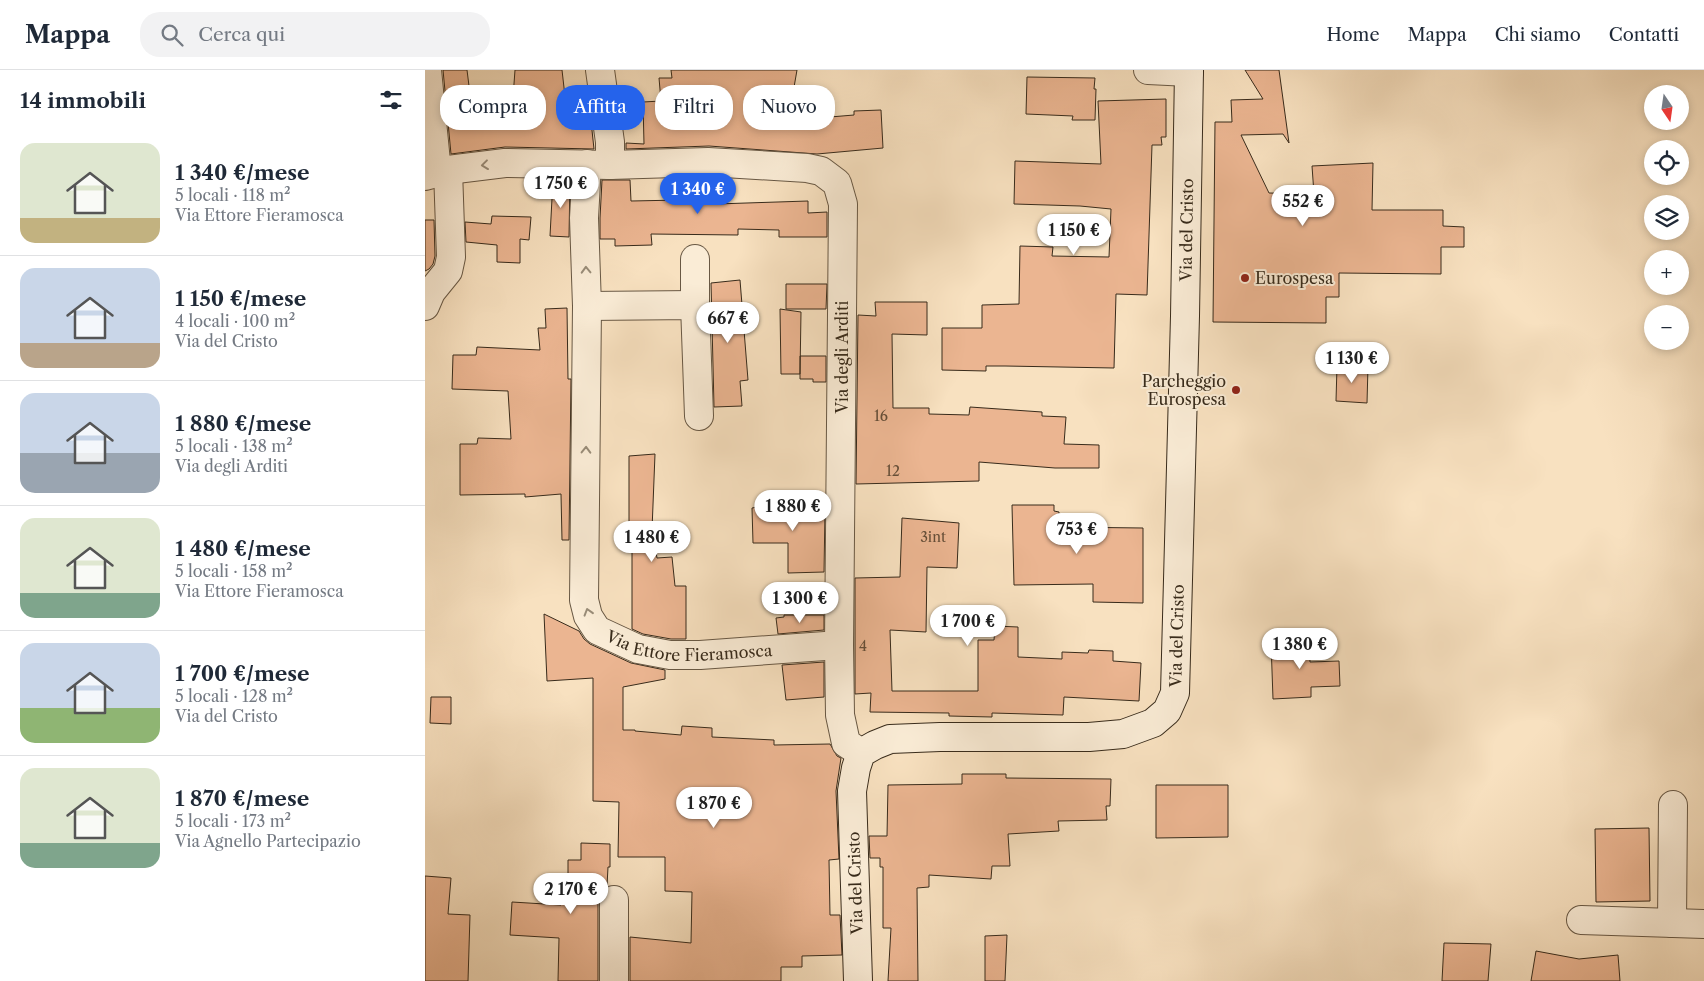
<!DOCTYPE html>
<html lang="it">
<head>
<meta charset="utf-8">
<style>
  body { margin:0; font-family:"Libre Caslon Text",serif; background:#f2f2f3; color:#1f2937; height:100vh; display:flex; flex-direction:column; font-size:19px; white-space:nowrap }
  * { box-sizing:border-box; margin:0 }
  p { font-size:16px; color:#747a83 }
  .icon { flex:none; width:28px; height:28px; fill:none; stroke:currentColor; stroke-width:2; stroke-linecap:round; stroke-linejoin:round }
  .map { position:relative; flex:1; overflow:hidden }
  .sheet { display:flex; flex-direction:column; background:#fff; width:425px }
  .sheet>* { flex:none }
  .top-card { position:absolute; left:15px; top:15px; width:475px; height:45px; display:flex; gap:10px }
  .needle { width:32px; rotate:167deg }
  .buttons { position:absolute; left:1219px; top:15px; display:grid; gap:10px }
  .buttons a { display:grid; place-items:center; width:45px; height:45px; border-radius:50%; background:#fff; box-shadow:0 2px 8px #0003; font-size:25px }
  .price { position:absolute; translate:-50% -42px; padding:0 11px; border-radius:18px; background:#fff; color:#222; font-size:16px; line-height:32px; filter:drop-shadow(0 1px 2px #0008) }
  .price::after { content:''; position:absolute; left:50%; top:30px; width:15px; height:11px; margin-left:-8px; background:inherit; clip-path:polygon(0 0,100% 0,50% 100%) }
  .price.selected { background:#2563eb; color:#fff }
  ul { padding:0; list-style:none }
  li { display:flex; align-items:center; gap:15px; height:125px; padding:0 20px }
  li+li { border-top:1px solid #e0e1e3 }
  li span { display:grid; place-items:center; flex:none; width:140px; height:100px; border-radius:15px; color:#555 }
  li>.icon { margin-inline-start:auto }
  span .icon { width:60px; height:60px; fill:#fffc; stroke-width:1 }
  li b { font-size:21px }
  h2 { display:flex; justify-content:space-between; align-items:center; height:60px; padding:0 20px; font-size:21px }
  .chip { padding:0 18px; border-radius:20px; background:#fff; box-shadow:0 2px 8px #0003; font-size:18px; line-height:45px }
  .chip.selected { background:#2563eb; color:#fff }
  header { display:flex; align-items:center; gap:30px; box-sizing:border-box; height:70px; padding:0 25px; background:#fff; border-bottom:1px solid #e0e1e3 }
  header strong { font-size:24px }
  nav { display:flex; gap:28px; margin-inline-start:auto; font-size:18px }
  .search { width:350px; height:45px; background:#f2f2f3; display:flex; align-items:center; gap:12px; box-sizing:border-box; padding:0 18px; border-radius:20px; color:#747a83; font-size:19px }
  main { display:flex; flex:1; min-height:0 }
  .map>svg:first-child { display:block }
  .building { fill:#ebb591; stroke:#382b1b }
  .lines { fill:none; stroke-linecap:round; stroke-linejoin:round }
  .street-casing { stroke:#685844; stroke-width:30 }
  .secondary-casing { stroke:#382b1b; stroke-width:30 }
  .street { stroke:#faecd6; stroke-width:28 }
  .secondary { stroke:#faecd6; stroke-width:28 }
  .oneway { stroke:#998c78 }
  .poi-dot { fill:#8f2418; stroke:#faecd6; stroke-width:2 }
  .labels { text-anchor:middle; stroke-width:4; stroke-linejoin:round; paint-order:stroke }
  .number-label { font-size:14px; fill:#654e38 }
  .street-label { font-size:16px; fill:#382b1b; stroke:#faecd6 }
  .poi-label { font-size:16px; fill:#382b1b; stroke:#faecd6; text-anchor:start }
</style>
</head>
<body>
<header>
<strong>Mappa</strong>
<div class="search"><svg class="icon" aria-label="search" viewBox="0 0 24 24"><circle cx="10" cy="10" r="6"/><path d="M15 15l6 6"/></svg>Cerca qui</div>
<nav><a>Home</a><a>Mappa</a><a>Chi siamo</a><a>Contatti</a></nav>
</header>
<main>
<section class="sheet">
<h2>14 immobili<svg class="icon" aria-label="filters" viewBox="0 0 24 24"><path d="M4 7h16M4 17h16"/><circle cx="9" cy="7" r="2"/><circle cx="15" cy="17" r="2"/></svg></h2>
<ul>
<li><span style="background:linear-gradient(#dfe7d0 75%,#c2b280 0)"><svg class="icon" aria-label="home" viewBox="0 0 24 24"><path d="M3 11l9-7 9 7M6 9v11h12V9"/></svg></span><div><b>1 340 €/mese</b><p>5 locali · 118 m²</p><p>Via Ettore Fieramosca</p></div></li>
<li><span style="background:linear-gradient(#c9d6e8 75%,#b9a48a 0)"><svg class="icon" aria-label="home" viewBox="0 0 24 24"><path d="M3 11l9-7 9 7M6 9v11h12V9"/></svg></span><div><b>1 150 €/mese</b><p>4 locali · 100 m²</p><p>Via del Cristo</p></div></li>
<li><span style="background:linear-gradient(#c9d6e8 60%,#9aa5b1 0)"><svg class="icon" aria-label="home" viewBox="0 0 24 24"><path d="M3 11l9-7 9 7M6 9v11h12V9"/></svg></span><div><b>1 880 €/mese</b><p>5 locali · 138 m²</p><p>Via degli Arditi</p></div></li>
<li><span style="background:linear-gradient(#dfe7d0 75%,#7fa58c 0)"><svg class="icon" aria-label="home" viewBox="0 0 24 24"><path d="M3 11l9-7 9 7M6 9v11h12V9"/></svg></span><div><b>1 480 €/mese</b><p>5 locali · 158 m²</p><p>Via Ettore Fieramosca</p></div></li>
<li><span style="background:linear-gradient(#c9d6e8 65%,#8fb573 0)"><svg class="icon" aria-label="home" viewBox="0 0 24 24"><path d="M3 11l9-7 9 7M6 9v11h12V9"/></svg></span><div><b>1 700 €/mese</b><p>5 locali · 128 m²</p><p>Via del Cristo</p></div></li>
<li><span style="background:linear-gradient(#dfe7d0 75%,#7fa58c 0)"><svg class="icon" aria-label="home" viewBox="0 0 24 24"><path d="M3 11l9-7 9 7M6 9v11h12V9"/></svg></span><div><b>1 870 €/mese</b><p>5 locali · 173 m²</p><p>Via Agnello Partecipazio</p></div></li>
</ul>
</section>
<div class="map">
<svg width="1279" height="911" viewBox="0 0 1279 911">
  <rect width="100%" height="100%" fill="#f8e1c0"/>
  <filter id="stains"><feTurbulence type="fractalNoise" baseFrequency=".004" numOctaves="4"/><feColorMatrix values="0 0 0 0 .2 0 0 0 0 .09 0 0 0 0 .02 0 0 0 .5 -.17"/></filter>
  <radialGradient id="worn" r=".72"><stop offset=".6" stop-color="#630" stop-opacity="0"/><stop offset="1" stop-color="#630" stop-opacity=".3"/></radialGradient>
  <path class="building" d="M18 0H42L49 56 86 55 90 0H137L142 44 165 42 169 79 80 77 26 84Z
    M246 0H372L368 23 383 24 381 49 429 45V41L456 40 458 78 392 84 284 76 201 79V73L219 74 218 32 236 31 234 8H247Z
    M820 0H854L864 73 858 64 816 65 844 123 889 124 887 96 948 93 947 140H1018V156L1039 157V177H1016V204L914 203V227H901V253L788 252 790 52H807L806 30 838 29Z
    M602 7 670 8 669 19H671L670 50H647L648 46 601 44Z
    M741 29V67H736L737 75H727L722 225 691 224 689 298 580 296H561V301L517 300V258H557V235L594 234 595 176 628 177 627 186 684 187 686 139 655 136 589 134 590 91 676 94 673 31Z
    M283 108H291V134L383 131V143L402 142V167H354V160L313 159V165L226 164 227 175 190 176V169H175V148L177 110H205L206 131 255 130 253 109Z
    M128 110H145L144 167 125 166Z
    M67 146 106 147 104 170 95 169V193L72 192V175L41 172 40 152 66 154Z
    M0 150H9L10 186 8 194 4 199 0 201Z
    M315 210 323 310 315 311 317 336 289 337 286 213Z
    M361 214H402L401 239H361Z
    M450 232H502V265L467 264 468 338H504V344L544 345 545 337 617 342V346L641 347 639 374 674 375V398H630L554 392V411L431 414 433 245 451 246Z
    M142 238 143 309H146L144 470H137L136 424 100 427V424L35 425V374H52L53 368 86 369 83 321 27 319 28 285H51L52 277 115 280 113 258H121L120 239Z
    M355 239 376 242 375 304H356Z
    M375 286H401V312H388V309H375Z
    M912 296H943L942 333 911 331Z
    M230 384 227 460 232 488 247 487 250 516H261V569H246L218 564 207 559V460H204V386Z
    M338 429H390L389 440 400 441 399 502 363 503V473H328L327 438 338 436Z
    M587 435H629V441L634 442V457L718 458V533L668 532V514L589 515Z
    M477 448 534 453 532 498 502 497 501 562 465 560 467 621H553V570H569L570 556 593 557V587L637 589V582L663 583 664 580 688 581V591L716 593 714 631 639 627 638 645 567 643V647L524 646V643L445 642 446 623 430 624V508L475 507Z
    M119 544 154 561 159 569 165 574 206 593 240 600V609L198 617V660H210V661L256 665 257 656 287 658V667L349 670V675L405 674 412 686 416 688 411 721 414 789 404 790 405 845H415L417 885 377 886V897H356V911H205V867L266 873 267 822 240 821V787H193L194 732 168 731V608L122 611Z
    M359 545H399V560L353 564 351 548 359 547Z
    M863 567H884L885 592 914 591 915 616 886 617V627L848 629 846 572H864Z
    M399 592V627L361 630 357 595Z
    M6 627H26V654L5 653Z
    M537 704H581V708L686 709 685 736H681L682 750 633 751 634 761 583 764 585 796H567L566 809 504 805V817L492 818 493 911H463L466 858H458V797H455V788H445L444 766H462L463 715 537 714Z
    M731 715H803V767L731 768Z
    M1224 758 1225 831 1171 832 1170 759Z
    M156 773 185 774V797H183L182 816 176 822 173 830V911H133L134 868 85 865 87 832 136 835V818H143V790H156Z
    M0 806 26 808 23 844 45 845 43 911H0Z
    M582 865 580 911H560V866Z
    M1019 873 1066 874 1063 911H1017Z
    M1111 881 1154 889 1193 885 1195 911H1106Z"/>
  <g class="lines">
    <g class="street-casing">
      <g id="street">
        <path d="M2 0 12 102"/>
        <path d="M175 0 185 72V95"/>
        <path d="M723 0 764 2"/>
        <path id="s1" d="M162 94 159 148 162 236 159 530 163 546 172 560 213 579 245 585H275L414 575"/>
        <path d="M0 106 23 100 80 93 185 95 283 92 382 98 396 101 412 113 418 134 414 575 415 645 421 673 436 683"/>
        <path d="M270 189V235"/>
        <path d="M0 236 6 222 23 201 26 187 23 100"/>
        <path d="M162 236 270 235 274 346"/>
        <path d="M189 830V911"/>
        <path d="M1156 850 1279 854"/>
        <path d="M1247 853 1248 735"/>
      </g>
    </g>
    <g class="secondary-casing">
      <g id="secondary">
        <path id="s2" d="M433 911 427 721 431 698 436 683 450 675 465 669 515 667H664L698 664 728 653 742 641 750 623 760 246 764 0"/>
      </g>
    </g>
    <use href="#street" class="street"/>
    <use href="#secondary" class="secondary"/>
  </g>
  <defs><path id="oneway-chevron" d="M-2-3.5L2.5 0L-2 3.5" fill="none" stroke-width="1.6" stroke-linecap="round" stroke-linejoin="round" transform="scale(1.25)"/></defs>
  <g class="oneway">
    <use href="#oneway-chevron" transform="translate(60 95) rotate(173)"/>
    <use href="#oneway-chevron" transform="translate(161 200) rotate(-92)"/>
    <use href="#oneway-chevron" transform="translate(161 380) rotate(-89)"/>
    <use href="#oneway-chevron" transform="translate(163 542) rotate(-107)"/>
  </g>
  <g class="poi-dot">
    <circle cx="820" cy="208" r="5"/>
    <circle cx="811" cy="320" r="5"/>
  </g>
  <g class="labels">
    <g class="number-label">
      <text x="456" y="351">16</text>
      <text x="468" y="406">12</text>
      <text x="508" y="472">3int</text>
      <text x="438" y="581">4</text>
    </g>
    <g class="street-label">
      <text dy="6" stroke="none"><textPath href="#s2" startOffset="1028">Via del Cristo</textPath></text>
      <text transform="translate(417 287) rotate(-90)" y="6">Via degli Arditi</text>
      <text dy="6" stroke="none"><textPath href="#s2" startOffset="622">Via del Cristo</textPath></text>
      <text dy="6" stroke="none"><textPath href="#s1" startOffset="565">Via Ettore Fieramosca</textPath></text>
      <text transform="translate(430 813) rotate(-92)" y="6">Via del Cristo</text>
    </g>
    <g class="poi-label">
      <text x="830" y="214">Eurospesa</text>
      <text x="801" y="317" text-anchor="end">Parcheggio<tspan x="801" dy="18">Eurospesa</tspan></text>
    </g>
  </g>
  <rect width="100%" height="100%" filter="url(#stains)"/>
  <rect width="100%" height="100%" fill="url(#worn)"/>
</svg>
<div class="buttons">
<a><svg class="needle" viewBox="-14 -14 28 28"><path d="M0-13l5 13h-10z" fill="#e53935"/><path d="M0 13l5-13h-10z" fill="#747a83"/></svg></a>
<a><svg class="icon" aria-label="locate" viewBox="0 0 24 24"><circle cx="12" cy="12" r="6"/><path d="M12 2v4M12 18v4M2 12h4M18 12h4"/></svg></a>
<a><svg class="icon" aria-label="layers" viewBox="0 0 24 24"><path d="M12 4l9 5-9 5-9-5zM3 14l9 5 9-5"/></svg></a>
<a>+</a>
<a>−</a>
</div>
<b class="price" style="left:136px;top:139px">1 750 €</b>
<b class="price selected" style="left:273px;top:145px">1 340 €</b>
<b class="price" style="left:878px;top:157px">552 €</b>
<b class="price" style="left:649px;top:186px">1 150 €</b>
<b class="price" style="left:303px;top:274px">667 €</b>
<b class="price" style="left:927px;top:314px">1 130 €</b>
<b class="price" style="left:368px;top:462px">1 880 €</b>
<b class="price" style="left:652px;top:485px">753 €</b>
<b class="price" style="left:227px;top:493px">1 480 €</b>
<b class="price" style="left:375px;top:554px">1 300 €</b>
<b class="price" style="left:543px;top:577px">1 700 €</b>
<b class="price" style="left:875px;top:600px">1 380 €</b>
<b class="price" style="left:289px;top:759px">1 870 €</b>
<b class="price" style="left:146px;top:845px">2 170 €</b>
<div class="top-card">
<a class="chip">Compra</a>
<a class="chip selected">Affitta</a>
<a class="chip">Filtri</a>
<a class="chip">Nuovo</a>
</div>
</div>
</main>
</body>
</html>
